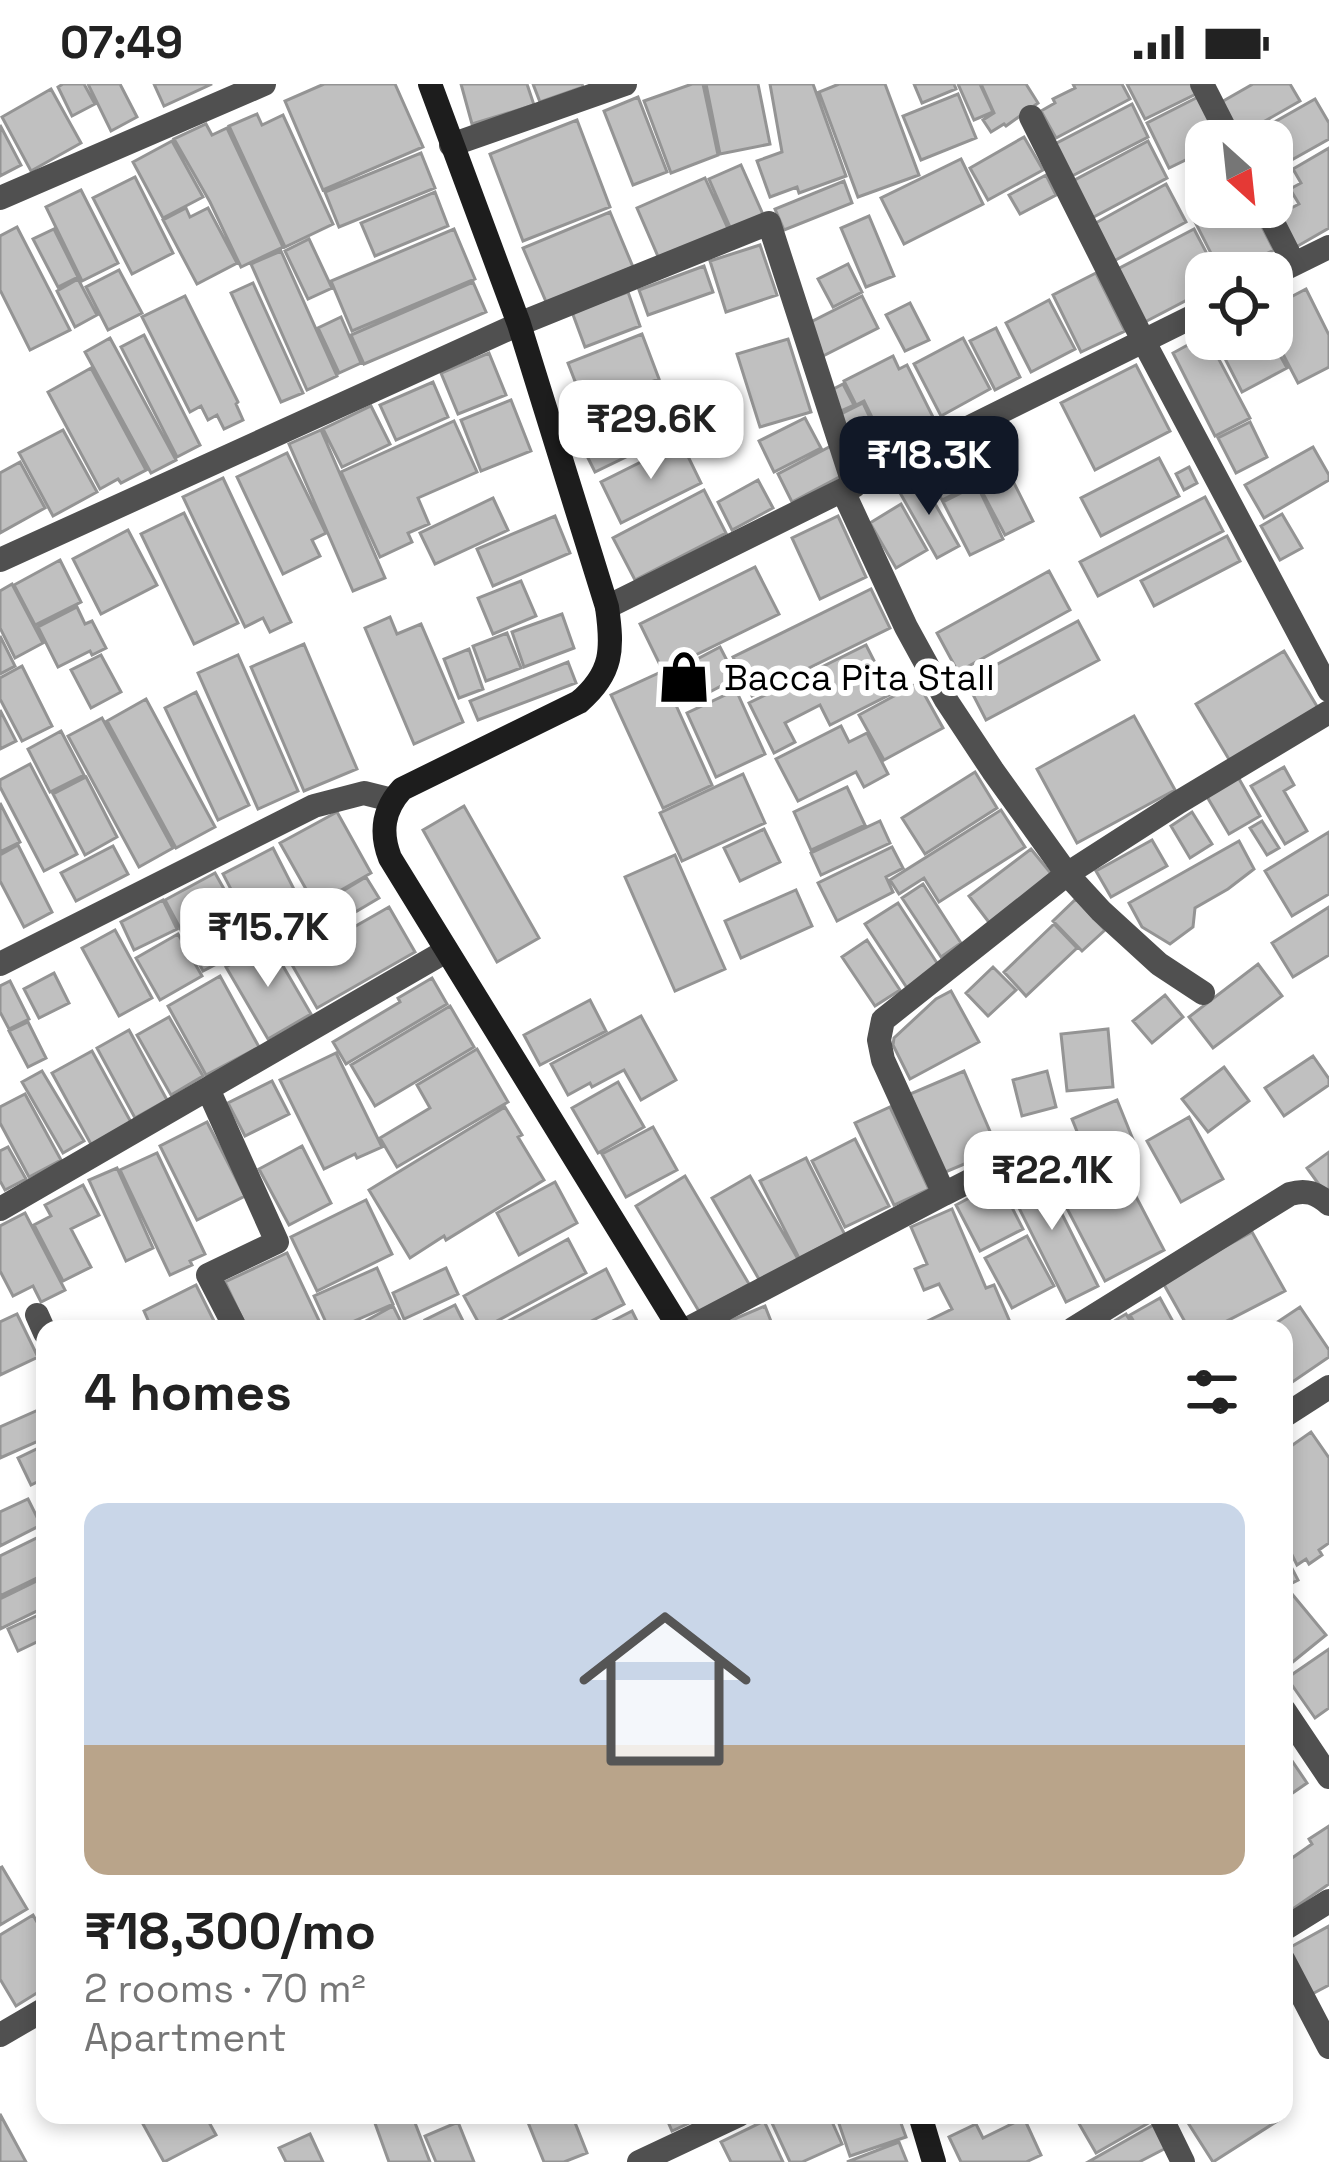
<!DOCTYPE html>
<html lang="en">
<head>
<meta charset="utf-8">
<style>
  body { margin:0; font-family:"Space Grotesk",sans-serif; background:#f2f2f2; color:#222; height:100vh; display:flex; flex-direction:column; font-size:45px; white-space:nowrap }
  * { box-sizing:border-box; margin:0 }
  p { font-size:39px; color:#767676 }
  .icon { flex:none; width:66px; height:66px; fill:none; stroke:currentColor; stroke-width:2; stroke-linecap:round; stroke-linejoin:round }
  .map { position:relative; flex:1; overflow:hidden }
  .panel { position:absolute; left:36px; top:1236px; width:1257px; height:804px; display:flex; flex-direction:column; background:#fff; border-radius:24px; box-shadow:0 6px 18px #0003 }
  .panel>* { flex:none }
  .needle { width:78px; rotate:153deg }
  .tools { position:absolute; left:1185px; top:36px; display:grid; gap:24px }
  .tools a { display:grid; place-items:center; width:108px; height:108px; border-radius:24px; background:#fff; box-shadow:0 6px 18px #0003; font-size:60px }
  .price { position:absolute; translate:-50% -102px; padding:0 27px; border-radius:24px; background:#fff; color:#222; font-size:39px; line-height:78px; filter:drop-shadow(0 3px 6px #0008) }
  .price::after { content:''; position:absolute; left:50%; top:72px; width:36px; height:27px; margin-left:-18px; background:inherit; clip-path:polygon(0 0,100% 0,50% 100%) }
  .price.selected { background:#111827; color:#fff }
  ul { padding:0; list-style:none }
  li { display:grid; align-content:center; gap:24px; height:636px; padding:0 48px }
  li span { display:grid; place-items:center; height:372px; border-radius:24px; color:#555 }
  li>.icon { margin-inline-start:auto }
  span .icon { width:216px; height:216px; fill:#fffc; stroke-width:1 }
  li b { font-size:51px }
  h2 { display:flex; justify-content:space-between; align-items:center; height:144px; padding:0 48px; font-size:51px }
  .status { display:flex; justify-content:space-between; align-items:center; height:84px; padding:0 60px; background:#fff; direction:ltr }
  .status svg { height:33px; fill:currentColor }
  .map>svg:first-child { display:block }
  .building { fill:#c0c0c0; stroke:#949494; stroke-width:3 }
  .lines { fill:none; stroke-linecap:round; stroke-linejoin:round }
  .street { stroke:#505050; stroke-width:24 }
  .secondary { stroke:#1d1d1d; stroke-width:24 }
  .labels { text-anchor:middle; stroke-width:12; stroke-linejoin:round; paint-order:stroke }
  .poi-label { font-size:36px; fill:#000; stroke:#fff; text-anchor:start }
</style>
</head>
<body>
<div class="status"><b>07:49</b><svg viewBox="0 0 49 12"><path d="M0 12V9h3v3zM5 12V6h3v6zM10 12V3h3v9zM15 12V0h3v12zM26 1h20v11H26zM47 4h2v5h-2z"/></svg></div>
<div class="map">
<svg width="1329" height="2078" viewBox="0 0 1329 2078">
  <rect width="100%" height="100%" fill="#fff"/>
  <path class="building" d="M63 0H84L95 20 72 32 58 3Z
    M88 0H120L137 33 111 47Z
    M154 0H212L164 22Z
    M324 0H395L423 63 323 106 285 17Z
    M461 0H527L534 21 472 40Z
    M533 0H582L583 3 540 18Z
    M692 0H703L718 71 671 89 644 17Z
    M706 0H758L770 60 720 70Z
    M770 0H813L846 92 799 109 797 103 770 113 757 77 782 68Z
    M839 0H885L919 91 858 113 819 8Z
    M914 0H954L956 5 922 19Z
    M958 0H980L993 28 974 36Z
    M981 0H1026L1038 19 1006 42 1004 40 991 48 983 36 994 29Z
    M1073 0H1122L1130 15 1056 54 1041 27 1055 19 1053 15 1075 4Z
    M1127 0H1196L1200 8 1145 35Z
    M1253 0H1290L1300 17 1237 53 1218 20Z
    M51 5 81 59 31 87 2 33Z
    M958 10 976 54 921 76 903 32Z
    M1202 11 1225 57H1206V66L1169 84 1147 39Z
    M638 13 667 88 633 101 604 27Z
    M1315 15 1329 39V55L1272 87V57H1241Z
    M1132 20 1148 53 1070 93 1053 61Z
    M257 30 262 41 283 31 333 140 285 163 229 42Z
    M577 36 610 123 523 157 490 70Z
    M206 40 212 51 227 44 283 163 241 183 210 118 174 55Z
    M0 41 21 81 0 92Z
    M1024 53 1043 86 988 116 970 84Z
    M172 57 203 113 163 134 133 78Z
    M1148 57 1167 94 1090 135 1071 98Z
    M1329 64V144L1296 163 1278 131 1299 120 1290 105 1301 99 1293 85Z
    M421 69 435 104 339 143 325 108Z
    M961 75 983 120 904 160 881 114Z
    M741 81 765 135 733 150 709 95Z
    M1046 91 1056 111 1020 130 1009 111Z
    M135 93 173 169 132 190 93 114Z
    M705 94 729 147 660 177 637 124Z
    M844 97 852 119 784 146 775 125Z
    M1166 100 1186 138 1112 178 1092 141Z
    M81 106 118 179 82 197 46 123Z
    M435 108 448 142 375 172 361 139Z
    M1206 122 1252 123 1274 166 1228 189H1221L1191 130Z
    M186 124 190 133 208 124 237 179 197 200 163 136Z
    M610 128 633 183 547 220 523 164Z
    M869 132 894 192 866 203 841 144Z
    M17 143 70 246 30 266 0 206V152Z
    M54 145 78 193 58 203 33 155Z
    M454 145 475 195 352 247 331 197Z
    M1194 145 1217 189H1206V206L1141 240 1114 187Z
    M309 155 332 204 308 215 285 167Z
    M760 161 777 211 726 228 710 177Z
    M281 167 337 292 307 306 251 180Z
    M848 180 862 208 833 223 818 195Z
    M704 182 713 208 648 231 639 206Z
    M119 186 142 229 108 246 86 203Z
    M1096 189 1125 247 1081 268 1053 211Z
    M78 195 97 231 75 243 57 207Z
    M473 198 486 228 364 280 351 251Z
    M253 199 303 309 281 318 231 209Z
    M1306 205 1329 251V283L1298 299 1272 249V223Z
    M628 208 640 242 585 263 572 228Z
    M185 212 238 318 236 320 243 336 224 345 217 331 208 336 201 322 190 328 142 233Z
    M862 212 878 244 821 273 805 241Z
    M1049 216 1075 265 1031 288 1006 239Z
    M910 219 929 256 905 267 886 231Z
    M341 233 361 279 339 289 318 244Z
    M996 244 1020 293 995 306 970 257Z
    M642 250 659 295 585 323 568 279Z
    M144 251 200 361 177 373 121 263Z
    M1206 251 1250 334 1215 352 1173 269Z
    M110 254 176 376 151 389 85 268Z
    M963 254 990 305 941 332 914 280Z
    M788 255 811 328 760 343 737 270Z
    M1215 255H1271L1287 284 1242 308Z
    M489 269 506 311 458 330 441 289Z
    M893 272 899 285 907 281 937 341 888 366 864 317 856 321 844 297Z
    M1136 281 1170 347 1095 386 1061 319Z
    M91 284 146 386 121 399 118 395 100 405 48 308Z
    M433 298 448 333 396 356 380 321Z
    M843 300 854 321 836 329 826 309Z
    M658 307 677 348 595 388 575 348Z
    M511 316 531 367 481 387 461 336Z
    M863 319 874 342 849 355 837 332Z
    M371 322 390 360 342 383 323 345Z
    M805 334 821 364 774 388 759 357Z
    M454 337 477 388 418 414 429 440 408 449 412 458 380 473 341 388Z
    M1250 338 1267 373 1236 389 1218 354Z
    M875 344 886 367 861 379 850 357Z
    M63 346 97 408 53 432 19 369Z
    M321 346 385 494 353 507 289 360Z
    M1001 350 1016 379 942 416 927 386Z
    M681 358 701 399 621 439 601 398Z
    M831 362 845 390 792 418 778 390Z
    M1313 363 1329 391V396L1264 434 1245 401Z
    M287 369 326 449 312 456 320 472 283 490 237 393Z
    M1159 374 1179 412 1101 452 1081 414Z
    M20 378 45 424 0 449V389Z
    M1189 383 1197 399 1184 406 1176 390Z
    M1007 385 1033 437 1005 451 978 400Z
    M223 394 291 538 270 548 263 534 245 543 183 413Z
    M921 395 959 462 937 474 899 407Z
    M758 396 773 424 732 446 718 418Z
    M977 401 1003 455 970 471 943 418Z
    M704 406 726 449 635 496 613 454Z
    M1205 413 1223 447 1098 512 1080 478Z
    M493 414 508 446 435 480 420 449Z
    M901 420 927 466 896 484 870 439Z
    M184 429 238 539 194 560 141 450Z
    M1282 430 1302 464 1280 476 1261 442Z
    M555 432 570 469 493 502 477 465Z
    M838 432 866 493 820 515 792 454Z
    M128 446 157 501 101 530 73 475Z
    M1227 452 1240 477 1154 522 1141 497Z
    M60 476 81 518 35 541 14 501Z
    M755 483 779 530 663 587 640 540Z
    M1049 487 1070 526 958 588 937 549Z
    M521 497 536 532 493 550 478 514Z
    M12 500 43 559 15 574 0 544V507Z
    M871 505 890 544 752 612 733 573Z
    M77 523 85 540 92 537 106 564 92 571 90 567 58 583 38 543Z
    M562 530 574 564 524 583 512 548Z
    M390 533 397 550 421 540 463 638 414 660 365 544Z
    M1078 537 1099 576 986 636 966 597Z
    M507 549 521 584 486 597 473 562Z
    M0 552 15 582 0 590Z
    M304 560 357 685 304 707 251 583Z
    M866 561 891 610 830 641 820 621 785 639 795 658 774 669 749 619Z
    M720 563 736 594 704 611 688 580Z
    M469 565 483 605 459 614 444 575Z
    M1284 567 1318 624 1230 677 1196 620Z
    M101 571 121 608 91 624 71 586Z
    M238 571 298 707 258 725 198 589Z
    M568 578 576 599 478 636 470 617Z
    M22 582 52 642 22 657 0 615V594Z
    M661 588 712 701 663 724 611 611Z
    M918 599 943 644 884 676 859 631Z
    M736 606 765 670 716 693 687 629Z
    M196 608 249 721 218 736 165 624Z
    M146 615 215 743 176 764 107 637Z
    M0 626 16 657 0 665Z
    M1134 632 1175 706 1077 759 1037 685Z
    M102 634 173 764 139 783 68 652Z
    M841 642 849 658 867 649 888 690 864 703 856 688 798 717 776 675Z
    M61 647 84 691 50 708 28 665Z
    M30 680 77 770 44 787 0 703V696Z
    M1284 683 1294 701 1284 707 1307 747 1285 760 1251 702Z
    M975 688 997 724 925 770 902 734Z
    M743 690 765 739 682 777 660 729Z
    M86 693 117 753 85 771 53 710Z
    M1238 693 1260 732 1229 750 1206 711Z
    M847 703 865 741 811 766 794 728Z
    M0 719 20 758 0 768Z
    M464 722 539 854 497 878 423 746Z
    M1001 726 1025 763 939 818 924 794 899 810 890 796Z
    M337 728 371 789 315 821 280 759Z
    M1192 728 1212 760 1190 774 1171 742Z
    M880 737 890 759 821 791 811 769Z
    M1262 737 1279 764 1267 771 1250 744Z
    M764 745 780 778 740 797 724 764Z
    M1329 748V810L1292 832 1265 787Z
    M1152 756 1167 782 1111 813 1096 787Z
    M1239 757 1254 785 1228 805 1195 824 1193 843 1170 860 1142 843 1129 819Z
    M18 761 52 828 24 843 0 797V771Z
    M113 762 128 790 76 817 61 789Z
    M892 763 903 784 886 793 893 808 837 837 818 799Z
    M273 764 301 819 251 844 223 790Z
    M1031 765 1053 792 991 841 969 812Z
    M675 771 725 885 675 907 625 793Z
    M215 789 233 821 228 824 249 863 203 887 165 816Z
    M366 793 379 814 288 868 276 847Z
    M923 800 961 859 941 873 902 814Z
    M796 806 812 842 741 874 725 837Z
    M1076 815 1105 846 1082 867 1053 837Z
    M163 816 177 845 134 866 121 838Z
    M898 819 939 882 907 904 865 840Z
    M389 823 415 868 317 924 291 879Z
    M1329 823V871L1293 893 1272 859Z
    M1054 840 1077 864 1026 912 1004 888Z
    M115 846 152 914 119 932 82 864Z
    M178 850 202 892 160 916 136 874Z
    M867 856 900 906 875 922 842 873Z
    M269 858 311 930 268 955 226 883Z
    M1258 880 1282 912 1213 964 1189 933Z
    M993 883 1016 906 988 932 966 909Z
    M54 889 69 919 39 934 24 905Z
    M220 892 259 963 206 991 168 922Z
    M432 894 447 920 346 980 333 958 400 918 398 914Z
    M10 897 29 935 9 945 0 928V902Z
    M951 907 979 958 910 995 893 961 894 954 936 915Z
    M1165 911 1183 933 1152 959 1133 937Z
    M590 916 606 947 540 981 524 951Z
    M450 922 474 963 375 1022 351 981Z
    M641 932 676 996 641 1016 624 986 592 1003 590 999 568 1011 551 980Z
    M169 933 203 992 171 1011 137 951Z
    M28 938 46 974 28 983 9 947Z
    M1108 945 1113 1003 1067 1007 1061 950Z
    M129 946 167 1016 135 1034 97 964Z
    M477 965 508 1018 397 1083 380 1054 430 1024 417 1001Z
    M92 967 132 1040 92 1062 52 989Z
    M336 969 382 1063 357 1074 355 1070 324 1085 280 996Z
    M1313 972 1329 995V1001L1284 1032 1265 1004Z
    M1224 983 1249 1017 1208 1048 1182 1015Z
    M42 987 84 1057 63 1069 22 998Z
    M964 987 998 1066 943 1089 910 1010Z
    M1047 987 1056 1023 1022 1032 1013 996Z
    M272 997 289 1030 245 1052 228 1019Z
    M618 998 644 1043 598 1069 572 1024Z
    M25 1010 61 1076 29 1093 0 1039V1023Z
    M1117 1016 1136 1063 1091 1082 1072 1035Z
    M505 1023 522 1051 518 1053 544 1096 446 1156 444 1152 410 1174 369 1106Z
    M890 1023 929 1105 894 1121 855 1039Z
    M1189 1033 1223 1095 1181 1118 1147 1057Z
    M207 1038 245 1112 197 1136 160 1062Z
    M653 1043 677 1086 626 1113 602 1070Z
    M855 1055 889 1122 845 1143 812 1077Z
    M302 1062 331 1119 289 1141 259 1085Z
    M8 1063 26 1095 5 1106 0 1097V1067Z
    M1329 1068V1112L1328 1113 1307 1084Z
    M157 1069 205 1170 190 1177 192 1181 170 1191 120 1086Z
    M806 1074 845 1151 799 1174 760 1097Z
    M1037 1080 1098 1202 1066 1218 1005 1096Z
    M1120 1082 1164 1166 1105 1197 1061 1113Z
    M117 1084 153 1164 126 1177 89 1096Z
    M685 1092 749 1200 700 1229 636 1122Z
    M750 1092 798 1175 760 1197 712 1114Z
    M555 1098 577 1139 519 1171 497 1129Z
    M999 1098 1023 1145 980 1167 956 1121Z
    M83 1101 99 1131 71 1145 91 1183 63 1197 34 1141 51 1132 45 1121Z
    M366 1116 392 1170 317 1207 291 1153Z
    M952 1125 986 1204 994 1201 1013 1245H911L952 1225 939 1200 924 1206 915 1185 927 1180 911 1143Z
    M25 1129 65 1206 41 1218 33 1202 13 1212 0 1187V1142Z
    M1252 1148 1285 1207 1217 1242 1207 1245H1189L1162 1197Z
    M1027 1152 1054 1202 1012 1224 985 1174Z
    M568 1155 586 1189 482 1245 464 1212Z
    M287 1169 323 1245H247L225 1198Z
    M377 1184 393 1220 336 1245H329L314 1212Z
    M446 1184 458 1210 404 1235 393 1209Z
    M606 1185 624 1220 576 1245H501L499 1242Z
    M196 1201 218 1245H152L144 1227Z
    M1160 1214 1177 1245H1138L1130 1231Z
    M455 1221 467 1245H430L425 1236Z
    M393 1222 403 1242 397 1245H351Z
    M765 1222 774 1245H711Z
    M1300 1223 1329 1266V1273L1288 1301 1284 1295V1245H1267Z
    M632 1227 641 1245H597Z
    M17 1230 38 1273 0 1291V1238Z
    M1126 1230 1135 1245H1101Z
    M45 1323V1354L0 1374V1343Z
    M1311 1348 1329 1374V1459L1319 1466 1322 1471 1309 1480 1306 1475 1297 1481 1284 1455V1367Z
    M45 1361V1394L31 1401 18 1374Z
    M28 1415 41 1441 0 1462V1428Z
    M45 1450V1490L0 1512V1472Z
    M1284 1469 1298 1496 1284 1503Z
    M45 1493V1523L0 1545V1515Z
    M1292 1510 1326 1551 1284 1585V1516Z
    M45 1528V1554L18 1567 8 1545Z
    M1329 1565V1624L1315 1634 1287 1594Z
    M1284 1665 1307 1699 1284 1715Z
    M1329 1742V1800L1284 1831V1771L1289 1768 1292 1774 1312 1760 1309 1755Z
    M2 1783 27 1825 0 1841V1784Z
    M33 1831 45 1852V1904L16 1922 0 1895V1851Z
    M1329 1842V1901L1312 1910 1287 1865Z
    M0 2030 26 2078H0Z
    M138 2031H205L216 2051 164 2078Z
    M372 2031H412L430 2078H389Z
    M525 2031H572L587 2069 564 2078H544Z
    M665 2031H704V2032L672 2047Z
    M784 2031H829L842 2060 802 2078H790L771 2037Z
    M836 2031H898L906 2053 850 2072Z
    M1074 2031H1148L1152 2037 1096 2069Z
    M1183 2031H1280L1282 2034 1213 2078Z
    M1024 2034 1041 2071 1026 2078H961L949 2053 976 2040 983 2054Z
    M764 2037 783 2078H731L721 2058Z
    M458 2038 474 2078H436L425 2052Z
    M1157 2039 1170 2062 1139 2078H1088Z
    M310 2050 323 2078H286L279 2064Z
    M899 2058 907 2078H847Z"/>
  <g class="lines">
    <path class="street" d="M1202 0 1231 57
      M1031 33 1144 258 1329 606
      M451 61 625 0
      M0 114 264 0
      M1265 123 1294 180
      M1272 191 1329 163
      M843 407 906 543 946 616 993 687 1067 790 1101 827 1159 880 1203 909
      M0 476 519 240 769 139 854 402
      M607 523 1206 226
      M0 880 314 722 364 709 392 716
      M208 1005 277 1158 208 1191 236 1245
      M944 1110 995 1084
      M0 1125 446 867
      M37 1231 45 1249
      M687 1245 944 1110 883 976 879 956 883 936 1067 790 1179 718 1329 628
      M1073 1245 1290 1110C1306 1105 1317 1109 1329 1120
      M1284 1332 1329 1303
      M1284 1626 1329 1693
      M1284 1845 1329 1817
      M1284 1877 1329 1963
      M0 1951 45 1925
      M1160 2031 1183 2078
      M639 2078 739 2031"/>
    <path class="secondary" d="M430 0 519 240 607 523C613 565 613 589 579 618L402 705C383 726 380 748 390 774L680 1245
      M920 2031 934 2078"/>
  </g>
  <defs>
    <g id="shop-bare" transform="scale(4.14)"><path d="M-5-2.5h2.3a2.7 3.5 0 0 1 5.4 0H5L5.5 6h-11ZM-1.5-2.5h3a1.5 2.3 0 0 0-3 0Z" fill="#000" stroke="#fff" stroke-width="2.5" paint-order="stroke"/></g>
  </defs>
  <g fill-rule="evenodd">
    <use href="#shop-bare" x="684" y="593"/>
  </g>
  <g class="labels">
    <g class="poi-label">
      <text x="724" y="606">Bacca Pita Stall</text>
    </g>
  </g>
</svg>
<div class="tools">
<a><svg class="needle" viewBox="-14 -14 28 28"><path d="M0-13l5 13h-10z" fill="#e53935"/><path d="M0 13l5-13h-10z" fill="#767676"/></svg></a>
<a><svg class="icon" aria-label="locate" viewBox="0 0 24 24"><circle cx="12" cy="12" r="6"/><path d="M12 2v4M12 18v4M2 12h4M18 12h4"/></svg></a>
</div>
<b class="price" style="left:651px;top:398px">₹29.6K</b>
<b class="price selected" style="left:929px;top:434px">₹18.3K</b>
<b class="price" style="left:268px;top:906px">₹15.7K</b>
<b class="price" style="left:1052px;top:1149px">₹22.1K</b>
<section class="panel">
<h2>4 homes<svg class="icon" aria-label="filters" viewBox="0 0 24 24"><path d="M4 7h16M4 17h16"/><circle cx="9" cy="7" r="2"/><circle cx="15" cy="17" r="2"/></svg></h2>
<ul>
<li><span style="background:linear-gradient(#c9d6e8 65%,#b9a48a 0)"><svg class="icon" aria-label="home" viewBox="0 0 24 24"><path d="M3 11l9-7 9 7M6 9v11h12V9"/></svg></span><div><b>₹18,300/mo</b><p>2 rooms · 70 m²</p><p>Apartment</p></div></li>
</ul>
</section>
</div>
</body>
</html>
